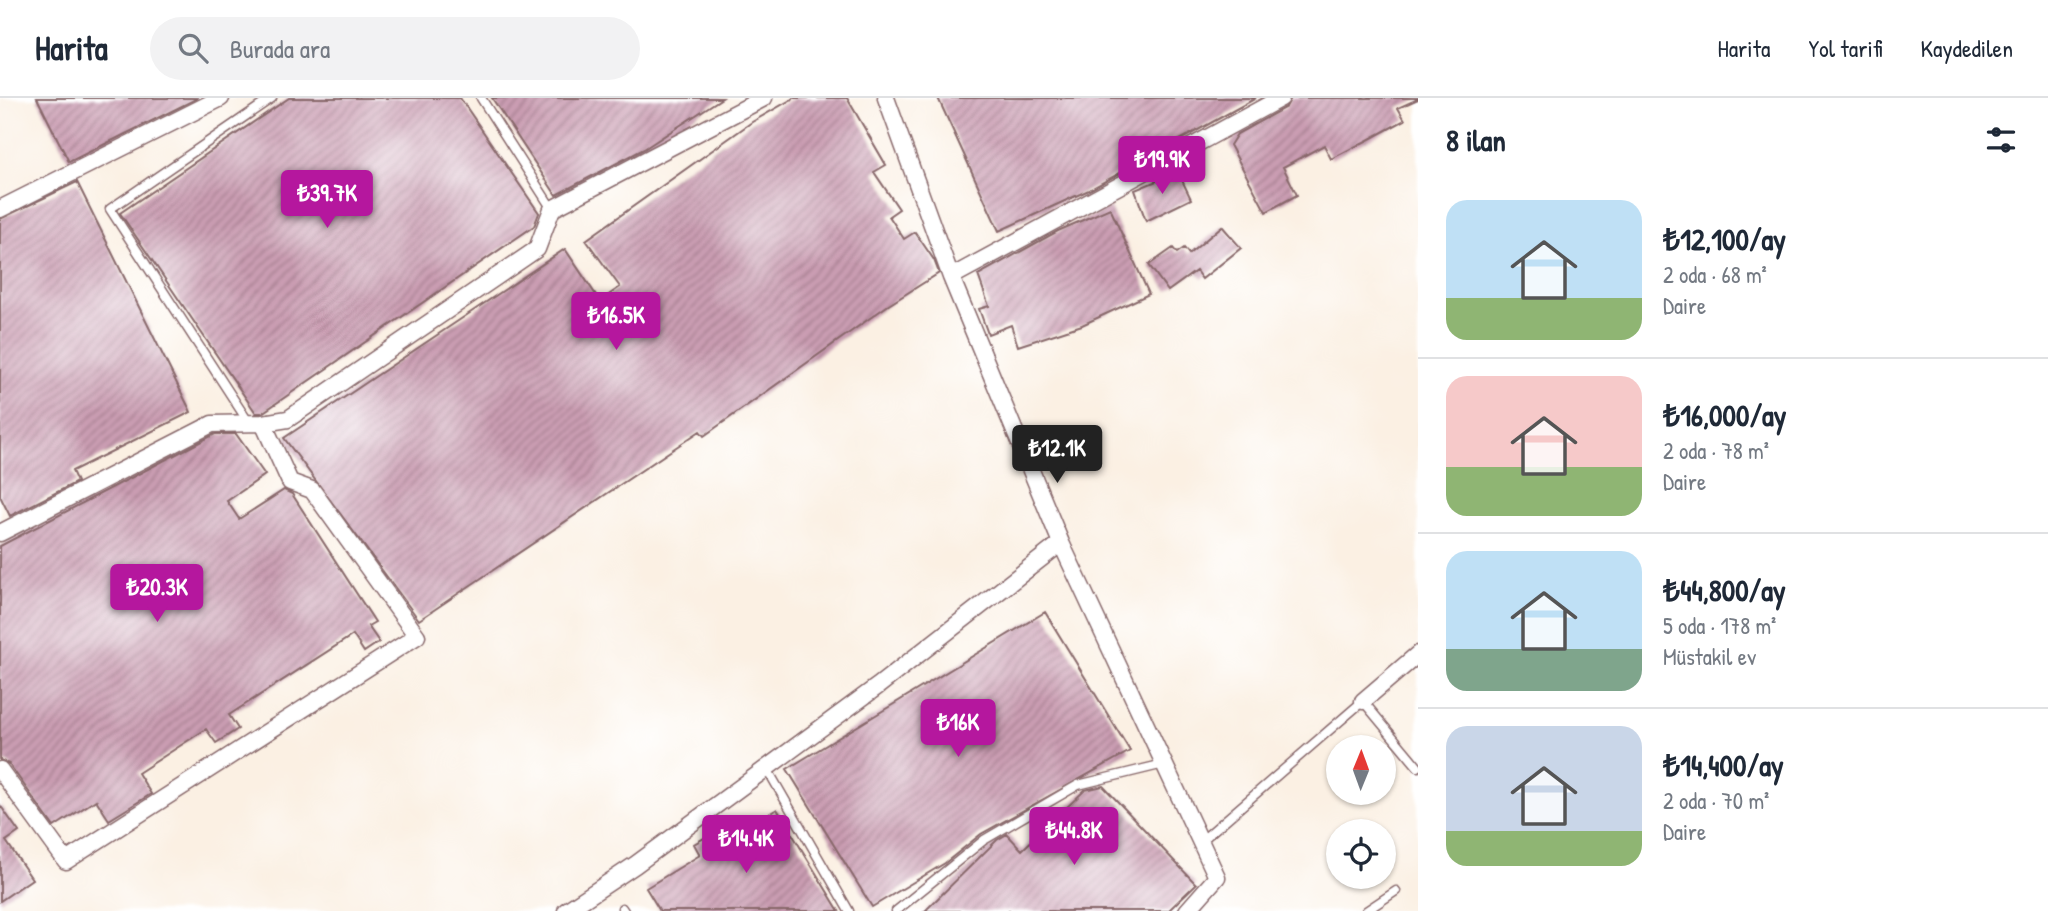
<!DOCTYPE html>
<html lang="tr">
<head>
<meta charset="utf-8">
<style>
  body { margin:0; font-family:"Patrick Hand",sans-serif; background:#f2f2f3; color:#1f2937; height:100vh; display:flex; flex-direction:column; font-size:26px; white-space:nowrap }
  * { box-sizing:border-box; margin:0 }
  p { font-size:23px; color:#747a83 }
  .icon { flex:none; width:38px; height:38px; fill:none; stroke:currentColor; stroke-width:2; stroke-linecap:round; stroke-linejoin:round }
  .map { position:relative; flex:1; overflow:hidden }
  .details { display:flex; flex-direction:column; background:#fff; width:630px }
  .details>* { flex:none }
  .needle { width:46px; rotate:1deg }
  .buttons { position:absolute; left:1326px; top:637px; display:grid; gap:14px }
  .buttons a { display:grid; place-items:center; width:70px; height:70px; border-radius:50%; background:#fff; box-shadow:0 2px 5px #0004; font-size:35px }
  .price { position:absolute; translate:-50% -60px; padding:0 16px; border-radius:7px; background:#b5179e; color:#fff; font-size:23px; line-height:46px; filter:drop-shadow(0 2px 4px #0008) }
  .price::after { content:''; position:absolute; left:50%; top:42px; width:21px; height:16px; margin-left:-10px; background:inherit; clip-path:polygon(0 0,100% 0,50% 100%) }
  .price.current { background:#222; color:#fff }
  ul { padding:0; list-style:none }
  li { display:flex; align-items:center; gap:21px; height:175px; padding:0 28px }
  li+li { border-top:2px solid #e0e1e3 }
  li span { display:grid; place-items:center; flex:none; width:196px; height:140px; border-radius:21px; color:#555 }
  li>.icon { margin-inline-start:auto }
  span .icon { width:84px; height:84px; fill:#fffc; stroke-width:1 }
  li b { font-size:30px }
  h2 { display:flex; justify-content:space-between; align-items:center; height:84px; padding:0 28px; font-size:30px }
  header { display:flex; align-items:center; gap:42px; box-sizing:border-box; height:98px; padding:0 35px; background:#fff; border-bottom:2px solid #e0e1e3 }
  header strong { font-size:33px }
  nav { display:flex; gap:38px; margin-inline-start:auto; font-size:24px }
  .search { width:490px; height:63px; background:#f2f2f3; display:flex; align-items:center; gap:18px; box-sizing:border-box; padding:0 24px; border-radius:38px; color:#747a83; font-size:26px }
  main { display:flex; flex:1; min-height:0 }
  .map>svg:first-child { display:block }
  .building { fill:url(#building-hatch) }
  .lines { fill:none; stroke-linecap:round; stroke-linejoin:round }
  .lane-casing { stroke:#88686b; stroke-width:11 }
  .street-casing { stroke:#88686b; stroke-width:19 }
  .lane { stroke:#fff; stroke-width:8 }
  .street { stroke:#fff; stroke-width:16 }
</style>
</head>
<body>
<header>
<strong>Harita</strong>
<div class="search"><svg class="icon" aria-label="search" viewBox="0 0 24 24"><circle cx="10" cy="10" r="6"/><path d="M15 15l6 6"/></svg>Burada ara</div>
<nav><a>Harita</a><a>Yol tarifi</a><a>Kaydedilen</a></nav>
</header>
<main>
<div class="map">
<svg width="1418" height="813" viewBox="0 0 1418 813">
  <defs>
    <pattern id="building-hatch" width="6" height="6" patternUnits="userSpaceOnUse" patternTransform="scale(1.75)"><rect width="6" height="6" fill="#ca9db2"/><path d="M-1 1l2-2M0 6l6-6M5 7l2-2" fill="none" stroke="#a67f91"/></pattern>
  </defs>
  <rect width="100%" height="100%" fill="#fff"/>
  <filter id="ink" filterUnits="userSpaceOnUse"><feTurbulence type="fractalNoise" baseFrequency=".0143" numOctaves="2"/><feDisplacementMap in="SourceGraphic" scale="14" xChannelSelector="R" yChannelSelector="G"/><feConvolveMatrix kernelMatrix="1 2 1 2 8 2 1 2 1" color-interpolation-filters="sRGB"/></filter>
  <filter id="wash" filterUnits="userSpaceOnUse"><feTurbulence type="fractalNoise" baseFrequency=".00686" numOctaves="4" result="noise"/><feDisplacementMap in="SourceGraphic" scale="28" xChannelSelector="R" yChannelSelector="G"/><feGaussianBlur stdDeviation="1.57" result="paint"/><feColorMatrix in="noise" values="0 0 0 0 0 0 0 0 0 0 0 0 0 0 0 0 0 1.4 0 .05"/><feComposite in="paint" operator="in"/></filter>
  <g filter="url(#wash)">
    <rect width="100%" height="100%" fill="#fbf0e3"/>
    <g id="blocks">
      <path class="building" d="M37 0H198L69 64Z
        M289 0H460L539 115 534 128 262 315H256L120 115Z
        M492 0H722L644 51 556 97Z
        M794 0H847L886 67 874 74 899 111 889 118 904 141 915 134 934 162 939 175 887 208 704 338 700 333 419 522 284 340 565 151 600 203 620 189 586 142 752 24Z
        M938 0H1256L1091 91 999 133Z
        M1291 0H1418V1L1398 10 1405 22 1368 42 1331 61 1324 47 1283 69 1297 97 1266 114 1230 47 1237 36 1286 9Z
        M1178 74 1191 101 1146 123 1135 92Z
        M77 84 191 314 72 373 77 384 10 418 0 398V121Z
        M1110 110 1149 196 1082 227 1018 248 1011 227 988 236 979 211 989 208 978 177 1058 133Z
        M1222 128 1241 150 1202 181 1196 173 1168 193 1149 167 1173 150 1177 155 1184 150 1189 156Z
        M215 336H236L265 377 227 403 239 421 284 392 292 396 375 524 368 528 379 544 364 554 353 537 229 617 238 631 216 645 206 631 138 675 151 696 109 722 96 702 54 729 9 666 0 662V448Z
        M1045 514 1130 653 981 736 945 765 872 809 787 671Z
        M1103 688 1196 786 1168 813H925L997 742 1007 736 1022 752 1085 692Z
        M0 707 19 734 6 743 32 781 0 803Z
        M777 711 839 813H660L646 790 700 757 694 746 713 735 719 746Z"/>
    </g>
  </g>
  <g filter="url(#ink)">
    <use href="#blocks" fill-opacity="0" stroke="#88686b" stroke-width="2"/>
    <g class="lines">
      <g class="lane-casing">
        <path id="lane" d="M481 0 552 111
          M249 325 110 111 272 0
          M766 669 849 813
          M1200 744 1363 603 1418 669
          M622 810 624 813
          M896 813 984 742 1078 687 1164 666
          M1366 813 1396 793"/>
      </g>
      <g class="street-casing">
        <path id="street" d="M886 0 951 179 1061 445 1217 779 1187 813
          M0 111 221 0
          M951 179 1281 0
          M0 435 212 326 263 325
          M1363 603 1418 556
          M0 672 66 763 417 538 312 392 290 384 263 325 288 321 537 151 552 111 764 0
          M566 813 635 767 878 588 1061 445"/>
      </g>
      <use href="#lane" class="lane"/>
      <use href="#street" class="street"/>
    </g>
  </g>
</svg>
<div class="buttons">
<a><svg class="needle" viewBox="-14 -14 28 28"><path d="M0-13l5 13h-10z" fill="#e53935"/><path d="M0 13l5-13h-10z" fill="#747a83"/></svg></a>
<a><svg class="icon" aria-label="locate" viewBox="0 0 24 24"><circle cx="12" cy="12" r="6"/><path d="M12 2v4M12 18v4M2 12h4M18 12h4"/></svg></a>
</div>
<b class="price" style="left:1162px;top:98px">₺19.9K</b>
<b class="price" style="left:327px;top:132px">₺39.7K</b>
<b class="price" style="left:616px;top:254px">₺16.5K</b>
<b class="price current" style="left:1057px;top:387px">₺12.1K</b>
<b class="price" style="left:157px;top:526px">₺20.3K</b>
<b class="price" style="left:958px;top:661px">₺16K</b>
<b class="price" style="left:1074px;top:769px">₺44.8K</b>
<b class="price" style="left:746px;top:777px">₺14.4K</b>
</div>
<section class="details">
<h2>8 ilan<svg class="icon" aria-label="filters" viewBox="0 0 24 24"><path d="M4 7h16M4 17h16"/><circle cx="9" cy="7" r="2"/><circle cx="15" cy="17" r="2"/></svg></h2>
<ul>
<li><span style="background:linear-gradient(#bfe0f5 70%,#8fb573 0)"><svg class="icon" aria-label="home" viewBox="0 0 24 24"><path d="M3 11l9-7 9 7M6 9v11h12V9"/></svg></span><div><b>₺12,100/ay</b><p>2 oda · 68 m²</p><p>Daire</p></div></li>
<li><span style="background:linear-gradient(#f6c9c9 65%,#8fb573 0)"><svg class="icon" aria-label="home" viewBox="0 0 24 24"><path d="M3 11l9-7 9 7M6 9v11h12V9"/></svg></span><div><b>₺16,000/ay</b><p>2 oda · 78 m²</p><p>Daire</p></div></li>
<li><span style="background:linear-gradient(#bfe0f5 70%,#7fa58c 0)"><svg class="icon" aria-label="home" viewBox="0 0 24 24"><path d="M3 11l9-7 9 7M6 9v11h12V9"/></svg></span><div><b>₺44,800/ay</b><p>5 oda · 178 m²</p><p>Müstakil ev</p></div></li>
<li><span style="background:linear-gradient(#c9d6e8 75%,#8fb573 0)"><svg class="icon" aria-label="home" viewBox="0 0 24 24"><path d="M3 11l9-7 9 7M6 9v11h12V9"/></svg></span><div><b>₺14,400/ay</b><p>2 oda · 70 m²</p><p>Daire</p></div></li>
</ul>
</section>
</main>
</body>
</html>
